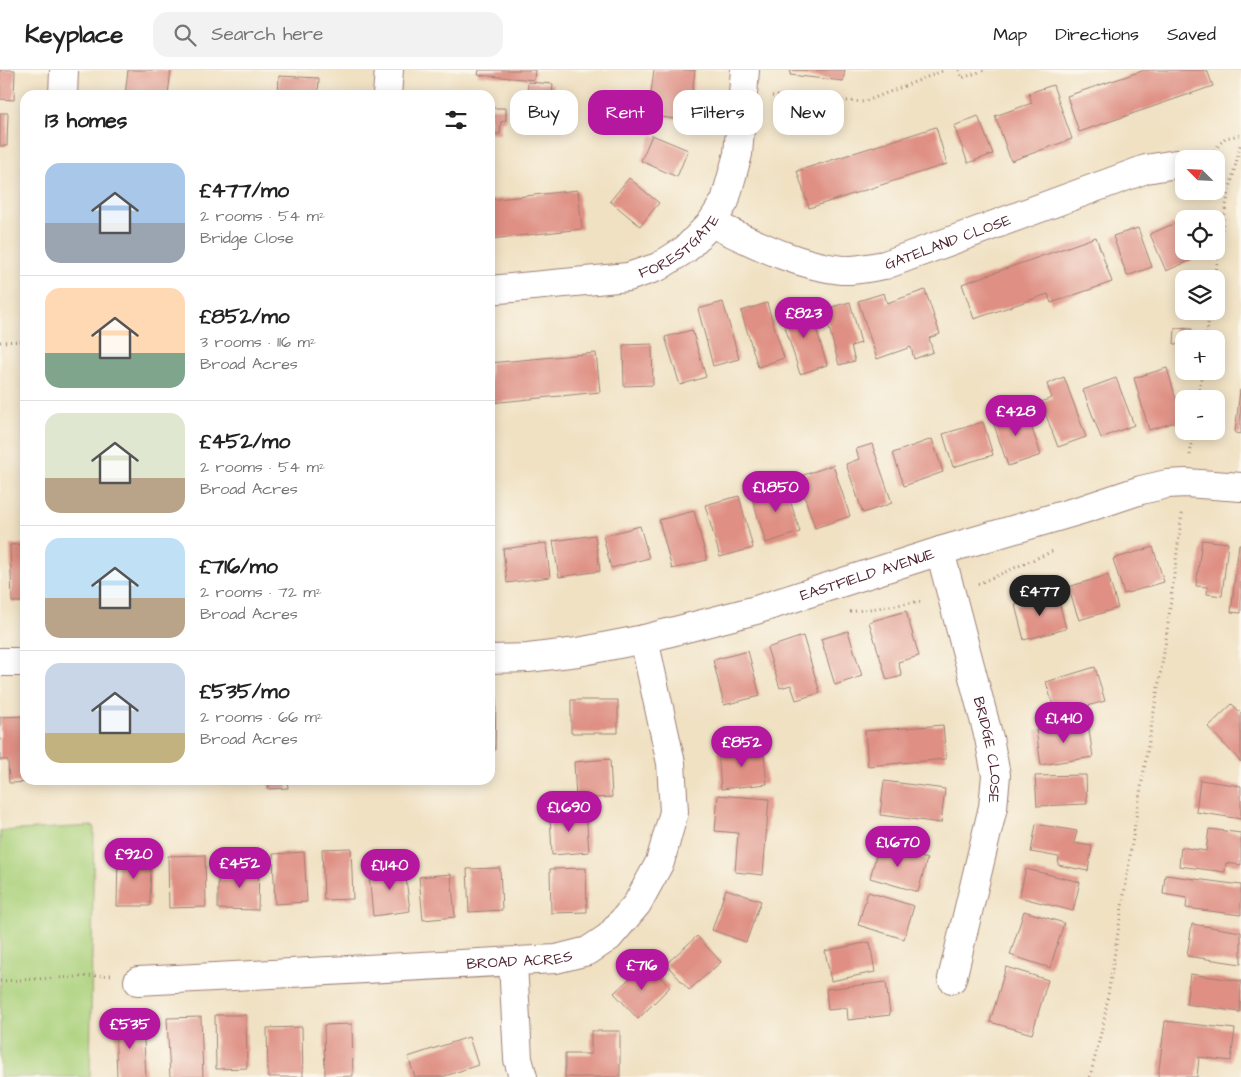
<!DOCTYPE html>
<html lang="en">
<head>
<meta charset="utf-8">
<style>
  body { margin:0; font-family:"Architects Daughter",sans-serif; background:#f2f2f2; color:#222; height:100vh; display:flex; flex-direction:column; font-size:19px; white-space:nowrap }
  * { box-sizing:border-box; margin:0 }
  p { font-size:16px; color:#767676 }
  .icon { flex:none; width:28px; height:28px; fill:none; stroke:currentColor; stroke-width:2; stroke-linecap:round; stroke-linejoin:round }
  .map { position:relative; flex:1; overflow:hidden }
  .drawer { position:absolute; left:20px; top:20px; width:475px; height:695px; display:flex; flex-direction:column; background:#fff; border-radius:15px; box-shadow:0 2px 12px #0003 }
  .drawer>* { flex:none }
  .guide { position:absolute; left:510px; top:20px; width:475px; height:45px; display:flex; gap:10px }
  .needle { width:32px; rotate:294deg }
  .tools { position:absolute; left:1175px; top:80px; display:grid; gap:10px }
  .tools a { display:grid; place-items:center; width:50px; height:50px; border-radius:10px; background:#fff; box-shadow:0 2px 12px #0003; font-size:25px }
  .price { position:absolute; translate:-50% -42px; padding:0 11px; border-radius:18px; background:#b5179e; color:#fff; font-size:16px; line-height:32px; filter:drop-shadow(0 1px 2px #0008) }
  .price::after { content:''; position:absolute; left:50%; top:30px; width:15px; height:11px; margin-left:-8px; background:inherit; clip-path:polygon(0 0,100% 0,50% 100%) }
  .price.active { background:#222; color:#fff }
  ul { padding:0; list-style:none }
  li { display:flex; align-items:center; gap:15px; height:125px; padding:0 25px }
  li+li { border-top:1px solid #e0e0e0 }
  li span { display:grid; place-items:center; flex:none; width:140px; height:100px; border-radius:15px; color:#555 }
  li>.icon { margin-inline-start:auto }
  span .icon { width:60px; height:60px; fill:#fffc; stroke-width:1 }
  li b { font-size:21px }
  h2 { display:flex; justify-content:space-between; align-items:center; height:60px; padding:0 25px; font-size:21px }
  .chip { padding:0 18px; border-radius:15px; background:#fff; box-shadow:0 2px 12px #0003; font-size:18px; line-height:45px }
  .chip.active { background:#b5179e; color:#fff }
  header { display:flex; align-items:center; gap:30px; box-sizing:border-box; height:70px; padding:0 25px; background:#fff; border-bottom:1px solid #e0e0e0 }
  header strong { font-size:24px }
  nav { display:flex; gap:28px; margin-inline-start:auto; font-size:18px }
  .search { width:350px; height:45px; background:#f2f2f2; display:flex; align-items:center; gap:12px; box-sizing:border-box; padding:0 18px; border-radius:15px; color:#767676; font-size:19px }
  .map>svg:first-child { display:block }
  .green { fill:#abd17b; stroke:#7a7853 }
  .building { fill:#df8f83 }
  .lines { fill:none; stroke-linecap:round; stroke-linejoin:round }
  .minor-casing { stroke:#9d8077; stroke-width:30 }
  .path { stroke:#9d8077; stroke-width:3; stroke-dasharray:1 4; stroke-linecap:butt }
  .minor { stroke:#fff; stroke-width:28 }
  .labels { text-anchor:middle; stroke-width:4; stroke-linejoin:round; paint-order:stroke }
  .street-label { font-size:15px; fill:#4a1f2b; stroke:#fbf7ec }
</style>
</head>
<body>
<header>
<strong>Keyplace</strong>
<div class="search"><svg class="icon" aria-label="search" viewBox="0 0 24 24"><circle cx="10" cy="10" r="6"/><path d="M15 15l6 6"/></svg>Search here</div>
<nav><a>Map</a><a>Directions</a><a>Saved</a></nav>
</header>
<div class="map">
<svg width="1241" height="1007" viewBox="0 0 1241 1007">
  <rect width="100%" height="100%" fill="#fbf7ec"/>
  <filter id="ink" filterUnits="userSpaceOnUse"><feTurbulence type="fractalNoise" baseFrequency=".02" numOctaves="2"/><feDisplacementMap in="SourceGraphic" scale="10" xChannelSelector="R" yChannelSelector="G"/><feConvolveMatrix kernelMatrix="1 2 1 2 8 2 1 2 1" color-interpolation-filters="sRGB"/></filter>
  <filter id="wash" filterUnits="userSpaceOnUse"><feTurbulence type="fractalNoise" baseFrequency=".0096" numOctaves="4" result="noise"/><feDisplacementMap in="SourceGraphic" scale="20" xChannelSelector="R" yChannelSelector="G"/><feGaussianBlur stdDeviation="1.12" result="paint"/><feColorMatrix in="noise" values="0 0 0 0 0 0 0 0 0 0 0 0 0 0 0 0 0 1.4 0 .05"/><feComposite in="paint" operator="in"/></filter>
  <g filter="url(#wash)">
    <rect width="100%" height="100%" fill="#f0e1c3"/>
    <path class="green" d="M94 756 90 1007H0V761Z"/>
    <g id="blocks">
      <path class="building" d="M0 0H15L14 30 0 29Z
        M128 0H171L168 25H125Z
        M479 0H535L534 10 478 5Z
        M654 0H695L688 51 648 45Z
        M791 0H845L843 11 790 5Z
        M1145 0H1207L1213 16 1079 62 1067 26Z
        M279 6 319 8 318 25H278Z
        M528 12 553 14 552 26 527 24Z
        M1053 15 1072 69 1011 91 995 46 1032 33 1029 23Z
        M526 26 551 28V39L539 38 537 51 524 50Z
        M490 38H506V50L501 52 500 64H490Z
        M0 43H8L7 76H0Z
        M978 46 993 84 968 93 954 56Z
        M936 57 947 94 809 138 797 101Z
        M652 65 688 80 677 107 641 91Z
        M629 108 659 133 640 156 610 131Z
        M578 120 582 159 490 169V130Z
        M1178 152 1184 166V181H1190L1194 189 1166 201 1150 164Z
        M1138 158 1152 197 1127 206 1113 166Z
        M1096 167 1112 212 1051 233 1048 224 974 249 962 214Z
        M925 220 940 264 929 268 933 282 914 289 911 277 877 289 858 231 884 223 887 233Z
        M723 232 739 289 713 296 698 239Z
        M850 232 861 273 851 276 855 291 839 295 824 239Z
        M767 233 784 288 758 297 741 241Z
        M809 235 827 295 800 304 781 244Z
        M1175 258 1192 259V269H1184V275L1174 274Z
        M692 260 706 307 680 315 665 267Z
        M652 274 653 315 624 316 623 275Z
        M596 283 600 322 490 333V293Z
        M1167 298 1182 350 1149 360 1134 308Z
        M1064 307 1086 367 1058 377 1041 332 1052 328 1047 314Z
        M1116 308 1134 355 1101 368 1083 320Z
        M1240 320H1241V364L1235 363Z
        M1025 338 1041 385 1008 396 992 349Z
        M983 352 993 385 953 397 943 364Z
        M932 369 943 402 904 416 893 383Z
        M872 374 892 433 863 443 846 394 859 389 856 379Z
        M833 395 850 446 815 458 798 407Z
        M785 414 800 462 766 473 751 425Z
        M739 426 753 478 720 487 705 435Z
        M694 441 707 490 672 499 659 450Z
        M640 456 649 488 611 498 603 466Z
        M595 465 600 501 559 507 553 471Z
        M1202 470 1228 473 1222 526 1207 524 1208 517 1196 516Z
        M546 473 550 507 507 513 503 479Z
        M25 474V532H12L10 475Z
        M1239 474H1241V543L1231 542Z
        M1153 477 1164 512 1124 524 1113 489Z
        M1108 505 1118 538 1079 550 1068 517Z
        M1057 524 1066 559 1024 570 1015 535Z
        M906 541 919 586 898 592 902 606 887 610 869 552Z
        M848 561 862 606 835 615 821 569Z
        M803 566 820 623 796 630 791 615 780 618 767 578Z
        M748 581 760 626 724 635 713 590Z
        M1095 597 1105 631 1056 645 1046 612Z
        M490 628H496L495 680H490Z
        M571 630H618V663H571Z
        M1232 634 1241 643V692L1208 657Z
        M25 646V710H37V712L9 713 8 690H0V647Z
        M1088 653 1093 687 1041 695 1036 660Z
        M943 655 946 689 868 696 865 661Z
        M763 676 767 714 721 719 718 681Z
        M610 689 612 727 576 729 574 692Z
        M1086 705 1087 734 1037 736 1035 706Z
        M221 710H255L256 712 221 714Z
        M268 710H287L288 718 269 719Z
        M1200 710 1241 716V749L1196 742Z
        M884 711 945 719 941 753 880 745Z
        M718 725 769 729 763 805 735 802 738 763 715 761Z
        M586 741 589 782 552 785 550 744Z
        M1036 754 1077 761 1074 773 1092 776 1088 801 1058 795 1059 787 1031 782Z
        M1209 759 1241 763V795L1226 793 1225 802 1179 796 1181 777 1206 781Z
        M879 775 927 789 918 822 870 808Z
        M351 778 353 829 324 830 322 779Z
        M304 782 307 832 275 834 273 784Z
        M118 784H151L150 836H117Z
        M205 785 206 837 169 838 168 786Z
        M404 792 410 841 373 846 369 805 385 803V794Z
        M233 794H259L258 840 218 839V809L233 810Z
        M500 798 502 840 469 842 467 799Z
        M586 798 587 842 551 843 550 799Z
        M1026 799 1080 812 1073 841 1019 827Z
        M451 804 455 847 423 850 419 807Z
        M1165 805 1241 815V845L1186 838 1187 828 1163 824Z
        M726 819 761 831 746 872 712 860Z
        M868 822 914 836 904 869 858 855Z
        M1024 841 1064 853 1050 898 1010 885Z
        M1192 854 1241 862V894L1187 886Z
        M697 866 721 892 689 920 666 894Z
        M870 872 875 902 831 911 825 881Z
        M646 893 670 917 638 949 614 923Z
        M1006 897 1048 910 1032 964 990 952Z
        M1190 904 1241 911 1240 942 1186 934Z
        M886 912 890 945 848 950 847 938 828 940 826 919Z
        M215 945H246L247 998 216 999Z
        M201 947 203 1007H170L167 948Z
        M1165 951 1235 959 1231 991 1199 987 1197 1007H1158Z
        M143 953 146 1007H117L115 954Z
        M352 954 353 1006 325 1007 324 955Z
        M302 957 303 1007H268L267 958Z
        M591 961H620V1007H565V984H591Z
        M469 967 478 995 442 1007H415L408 987Z"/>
    </g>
  </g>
  <g filter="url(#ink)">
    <use href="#blocks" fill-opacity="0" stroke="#9d8077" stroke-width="1"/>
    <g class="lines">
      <g class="minor-casing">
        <g id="minor">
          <path d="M63 25 64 0"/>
          <path d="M387 25 389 0"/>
          <path id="s1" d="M711 153C754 173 795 195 842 200 856 201 871 197 885 195L1146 99 1176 94 1184 95"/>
          <path id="s2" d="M490 220 628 207 658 197 686 179 711 153 725 131 738 84 745 0"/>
          <path id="s3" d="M940 481 989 668 996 705 993 737 952 909"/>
          <path id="s4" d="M490 589 528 588 578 582 644 569 756 540 940 481 1084 439 1141 420 1167 414 1186 413 1241 417"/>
          <path d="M0 592H25"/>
          <path d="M513 892 518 989 523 1007"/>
          <path id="s5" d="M138 911 556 889 588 881 609 867 637 834 660 792 674 742 671 693 644 569"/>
        </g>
      </g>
      <path class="path" d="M959 0 962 8 985 0
        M772 26 864 32 945 0
        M1211 84 1225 68 1241 65
        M1215 209 1224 144 1241 72
        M1206 269 1210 241
        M0 272 25 271
        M1198 329 1202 301
        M1190 385 1193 361
        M978 514 1053 481
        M850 542 923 531
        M0 911 112 905
        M1090 1007 1104 951 1139 729 1165 577 1182 443"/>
      <use href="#minor" class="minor"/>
    </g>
  </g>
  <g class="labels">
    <g class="street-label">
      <text dy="5" stroke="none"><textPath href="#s1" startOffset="250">GATELAND CLOSE</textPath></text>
      <text dy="5" stroke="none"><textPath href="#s2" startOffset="199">FORESTGATE</textPath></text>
      <text dy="5" stroke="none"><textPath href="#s4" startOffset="388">EASTFIELD AVENUE</textPath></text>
      <text dy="5" stroke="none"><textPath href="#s3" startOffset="205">BRIDGE CLOSE</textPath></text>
      <text dy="5" stroke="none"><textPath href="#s5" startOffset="382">BROAD ACRES</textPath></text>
    </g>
  </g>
</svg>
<div class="tools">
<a><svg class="needle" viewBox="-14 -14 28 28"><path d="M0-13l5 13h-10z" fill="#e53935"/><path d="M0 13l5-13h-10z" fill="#767676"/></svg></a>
<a><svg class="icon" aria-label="locate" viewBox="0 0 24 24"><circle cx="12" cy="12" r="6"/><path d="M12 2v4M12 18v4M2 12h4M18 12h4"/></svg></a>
<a><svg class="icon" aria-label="layers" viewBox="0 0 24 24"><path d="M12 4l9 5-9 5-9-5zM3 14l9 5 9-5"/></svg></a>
<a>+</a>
<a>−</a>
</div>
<b class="price" style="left:804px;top:269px">£823</b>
<b class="price" style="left:1016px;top:367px">£428</b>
<b class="price" style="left:776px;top:443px">£1,850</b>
<b class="price active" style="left:1040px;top:547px">£477</b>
<b class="price" style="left:1064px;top:674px">£1,410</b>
<b class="price" style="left:742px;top:698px">£852</b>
<b class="price" style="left:569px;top:763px">£1,690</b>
<b class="price" style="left:898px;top:798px">£1,670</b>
<b class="price" style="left:134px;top:810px">£920</b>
<b class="price" style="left:240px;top:819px">£452</b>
<b class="price" style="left:390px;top:821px">£1,140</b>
<b class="price" style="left:642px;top:921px">£716</b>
<b class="price" style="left:130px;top:980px">£535</b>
<div class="guide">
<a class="chip">Buy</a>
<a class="chip active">Rent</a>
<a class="chip">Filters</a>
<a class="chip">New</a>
</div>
<section class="drawer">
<h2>13 homes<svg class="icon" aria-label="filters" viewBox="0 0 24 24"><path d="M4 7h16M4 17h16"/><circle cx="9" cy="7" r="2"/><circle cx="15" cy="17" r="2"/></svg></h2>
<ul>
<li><span style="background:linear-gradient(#a9c7e8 60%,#9aa5b1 0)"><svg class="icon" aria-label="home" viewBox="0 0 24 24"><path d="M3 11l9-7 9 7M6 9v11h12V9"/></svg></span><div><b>£477/mo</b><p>2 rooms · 54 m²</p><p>Bridge Close</p></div></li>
<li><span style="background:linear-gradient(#ffd9b3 65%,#7fa58c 0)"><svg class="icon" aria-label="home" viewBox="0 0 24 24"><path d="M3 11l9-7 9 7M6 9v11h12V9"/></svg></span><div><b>£852/mo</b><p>3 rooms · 116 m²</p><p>Broad Acres</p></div></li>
<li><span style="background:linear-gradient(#dfe7d0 65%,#b9a48a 0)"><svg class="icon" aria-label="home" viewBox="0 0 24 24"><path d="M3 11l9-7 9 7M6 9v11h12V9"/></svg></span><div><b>£452/mo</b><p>2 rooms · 54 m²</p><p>Broad Acres</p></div></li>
<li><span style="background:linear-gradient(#bfe0f5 60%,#b9a48a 0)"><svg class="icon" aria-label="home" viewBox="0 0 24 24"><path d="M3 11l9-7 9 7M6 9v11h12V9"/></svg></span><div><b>£716/mo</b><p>2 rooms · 72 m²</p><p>Broad Acres</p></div></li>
<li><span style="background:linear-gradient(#c9d6e8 70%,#c2b280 0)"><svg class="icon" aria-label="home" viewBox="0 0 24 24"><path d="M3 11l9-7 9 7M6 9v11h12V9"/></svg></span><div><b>£535/mo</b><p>2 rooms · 66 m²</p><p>Broad Acres</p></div></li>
</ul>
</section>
</div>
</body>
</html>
